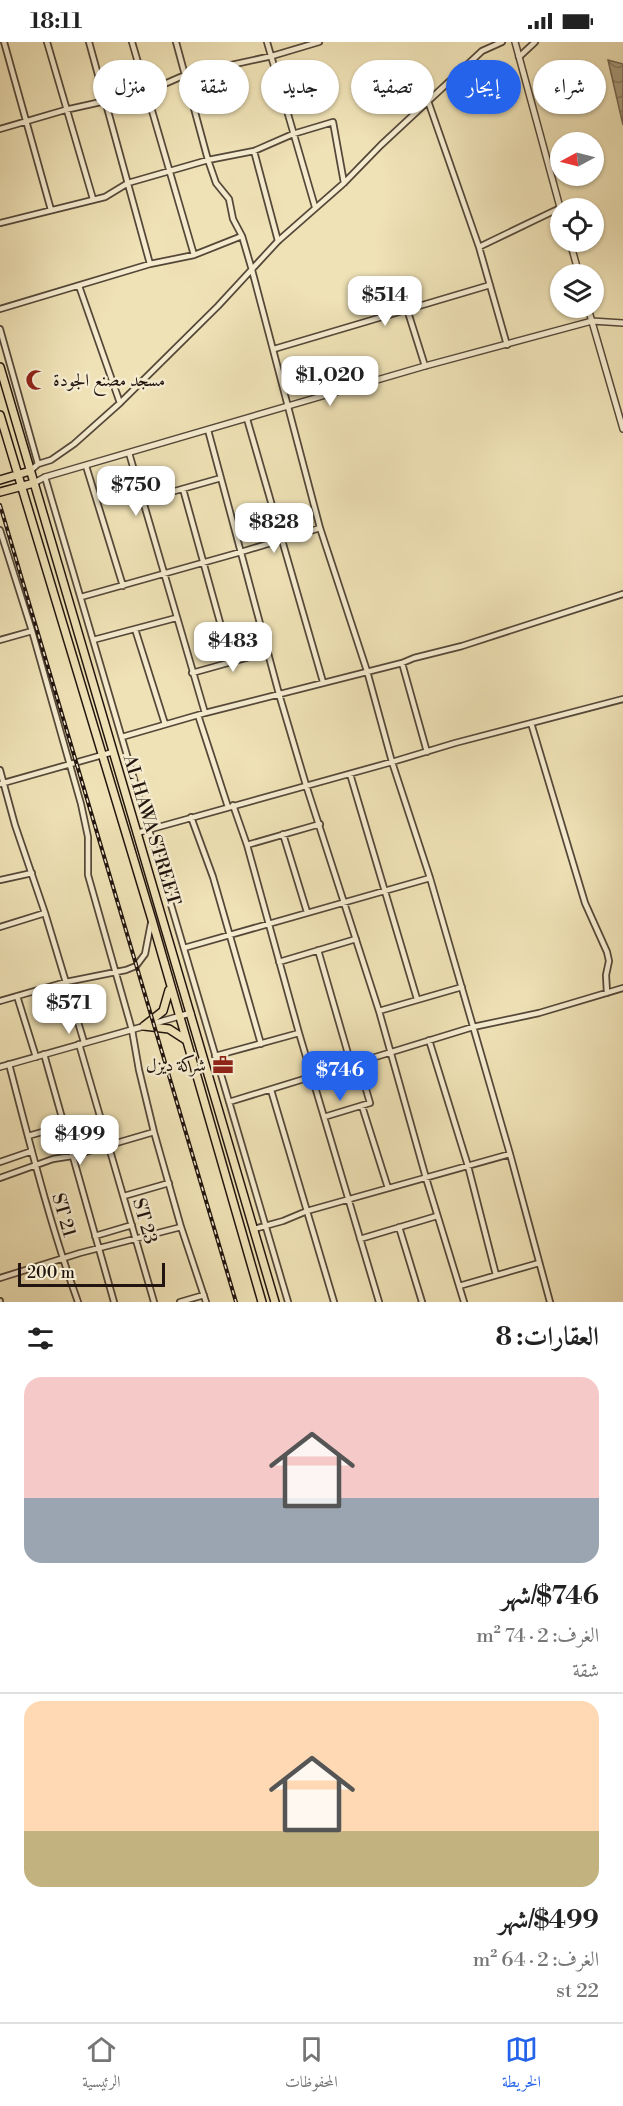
<!DOCTYPE html>
<html lang="ar">
<head>
<meta charset="utf-8">
<style>
  body { margin:0; font-family:"Libre Bodoni",Amiri,serif; background:#f6f6f6; color:#222; direction:rtl; height:100vh; display:flex; flex-direction:column; font-size:22px; white-space:nowrap }
  * { box-sizing:border-box; margin:0 }
  p { font-size:20px; color:#767676 }
  .icon { flex:none; width:33px; height:33px; fill:none; stroke:currentColor; stroke-width:2; stroke-linecap:round; stroke-linejoin:round }
  .map { position:relative; height:1260px; overflow:hidden; direction:ltr }
  .panel { display:flex; flex-direction:column; background:#fff; flex:1 }
  .panel>* { flex:none }
  .banner { position:absolute; left:18px; top:18px; width:588px; height:54px; direction:rtl; display:flex; gap:12px }
  .needle { width:39px; rotate:263deg }
  .tools { position:absolute; left:550px; top:90px; display:grid; gap:12px }
  .tools a { display:grid; place-items:center; width:54px; height:54px; border-radius:50%; background:#fff; box-shadow:0 2px 4px #0004; font-size:30px }
  .scale { position:absolute; left:18px; bottom:15px; width:147px; box-sizing:border-box; padding-left:6px; border:3px solid #22150f; border-top:0; font-size:16px; line-height:21px; white-space:nowrap; color:#22150f; -webkit-text-stroke:4px #f5ecd0; paint-order:stroke }
  .price { position:absolute; translate:-50% -51px; padding:0 14px; border-radius:12px; background:#fff; color:#222; font-size:20px; line-height:39px; filter:drop-shadow(0 2px 3px #0008) }
  .price::after { content:''; position:absolute; left:50%; top:36px; width:18px; height:14px; margin-left:-9px; background:inherit; clip-path:polygon(0 0,100% 0,50% 100%) }
  .price.selected { background:#2563eb; color:#fff }
  ul { padding:0; list-style:none }
  li { display:grid; align-content:center; gap:12px; height:318px; padding:0 24px }
  li+li { border-top:2px solid #e0e0e0 }
  li span { display:grid; place-items:center; height:186px; border-radius:18px; color:#555 }
  li>.icon { margin-inline-start:auto }
  span .icon { width:108px; height:108px; fill:#fffc; stroke-width:1 }
  li b { font-size:26px }
  h2 { display:flex; justify-content:space-between; align-items:center; height:72px; padding:0 24px; font-size:26px }
  .tag { padding:0 21px; border-radius:27px; background:#fff; box-shadow:0 2px 4px #0004; font-size:21px; line-height:54px }
  .tag.selected { background:#2563eb; color:#fff }
  .status { display:flex; justify-content:space-between; align-items:center; height:42px; padding:0 30px; background:#fff; direction:ltr }
  .status svg { height:16px; fill:currentColor }
  .tab-bar { display:flex; justify-content:space-around; align-items:center; height:84px; border-top:2px solid #e0e0e0; background:#fff; font-size:16px; color:#767676 }
  .tab-bar a { display:grid; justify-items:center; gap:3px }
  .tab-bar .selected { color:#2563eb }
  .map>svg:first-child { display:block }
  .water { fill:url(#water-waves); stroke:#736651; stroke-width:1.5 }
  .lines { fill:none; stroke-linecap:round; stroke-linejoin:round }
  .minor-casing { stroke:#554839; stroke-width:8 }
  .tertiary-casing { stroke:#554839; stroke-width:8 }
  .trunk-casing { stroke:#22150f; stroke-width:10 }
  .minor { stroke:#f5ecd0; stroke-width:4.5 }
  .tertiary { stroke:#f5ecd0; stroke-width:5 }
  .trunk { stroke:#efe2b6; stroke-width:7 }
  .rail-casing { stroke:#22150f; stroke-width:4 }
  .rail { stroke:#f5ecd0; stroke-width:1.5; stroke-dasharray:4.5; stroke-linecap:butt }
  .labels { text-anchor:middle; stroke-width:5; stroke-linejoin:round; paint-order:stroke }
  .poi-label { font-size:18px; fill:#22150f; stroke:#f5ecd0; text-anchor:start }
  .street-label { font-size:18px; fill:#22150f; stroke:#f5ecd0 }
</style>
</head>
<body>
<div class="status"><b>18:11</b><svg viewBox="0 0 49 12"><path d="M0 12V9h3v3zM5 12V6h3v6zM10 12V3h3v9zM15 12V0h3v12zM26 1h20v11H26zM47 4h2v5h-2z"/></svg></div>
<div class="map">
<svg width="623" height="1260" viewBox="0 0 623 1260">
  <defs>
    <pattern id="water-waves" width="16" height="10" patternUnits="userSpaceOnUse" patternTransform="scale(1.5)"><rect width="16" height="10" fill="#a99c7d"/><path d="M0 5q4-4 8 0t8 0" fill="none" stroke="#897e65"/></pattern>
  </defs>
  <rect width="100%" height="100%" fill="#efe2b6"/>
  <filter id="stains"><feTurbulence type="fractalNoise" baseFrequency=".00333" numOctaves="4"/><feColorMatrix values="0 0 0 0 .2 0 0 0 0 .09 0 0 0 0 .02 0 0 0 .5 -.17"/></filter>
  <radialGradient id="worn" r=".72"><stop offset=".6" stop-color="#630" stop-opacity="0"/><stop offset="1" stop-color="#630" stop-opacity=".3"/></radialGradient>
  <path class="water" d="M608 18 623 22V83Z"/>
  <g class="lines">
    <g class="minor-casing">
      <path id="minor" d="M4 0 51 168
        M47 0 93 157
        M89 0 150 222
        M132 0 194 213
        M176 0 208 118 216 141 229 157 233 177 242 194 252 228 320 486 367 629 392 720 430 836 510 1112 550 1260
        M267 0 315 165
        M519 15 535 0
        M428 59 479 205 507 303
        M0 87 65 68 146 50 185 33 272 14 319 0
        M254 109 278 199
        M0 181 105 155 128 141 208 118 254 109 293 92 333 80 344 141
        M479 205 560 166
        M79 244 120 361
        M0 267 150 222 194 213 242 194
        M407 267 425 324
        M0 287 38 422
        M274 307 490 243
        M247 377 323 640
        M208 388 279 652 306 743 379 969 426 1136 464 1260
        M129 411 205 671
        M86 424 123 544
        M30 429 38 422 51 418 74 402 120 361 218 264 278 199 344 141 381 103 482 9 502 0
        M45 435 288 1260
        M183 447 231 620
        M143 458 221 436
        M0 488 32 589 81 762 88 795V833L132 988 139 1028 154 1090 181 1185 206 1260
        M81 555 241 510 320 486
        M135 587 165 682
        M0 598 32 589
        M93 598 176 576
        M402 621 427 710
        M192 631 267 610
        M198 673 228 765
        M531 681 585 861 607 910 609 919 606 933 607 951
        M122 695 205 671 402 621 414 616 462 604 623 552
        M0 728 15 783 45 871 84 1000
        M350 732 417 957
        M0 742 113 710
        M233 763 247 803 299 991 379 1260
        M191 775 213 835 261 1002
        M137 791 392 720 455 701 623 657
        M283 792 307 870
        M247 803 320 782
        M0 838 32 831
        M0 885 45 871
        M184 906 430 836
        M318 908 351 1022
        M279 920 356 897
        M17 954 36 1015
        M0 959 66 940 126 928 136 924 145 912 151 881
        M379 969 462 945
        M429 998 468 1124 496 1233
        M79 1002 154 1260
        M44 1012 114 1260
        M215 1014 299 991
        M9 1022C30 1102 50 1183 78 1260
        M271 1048 334 1260
        M229 1060 473 985 539 971 623 946
        M362 1064 388 1146
        M324 1075 370 1061 358 1020
        M28 1094 63 1084
        M0 1120 32 1109
        M0 1136 53 1117 72 1114 154 1090
        M124 1154 169 1141
        M399 1185 422 1260
        M254 1187 283 1179 307 1169 510 1112
        M95 1194 132 1183
        M360 1197 437 1174
        M0 1236 80 1211 181 1185
        M459 1244 539 1221
        M0 1259V1260
        M180 1260 204 1253"/>
    </g>
    <g class="tertiary-casing">
      <path id="tertiary" d="M515 0 561 169
        M570 200 579 232
        M588 266 623 387
        M34 441 45 435 425 324 592 279 623 281
        M0 1025 191 971"/>
    </g>
    <g class="trunk-casing">
      <path id="trunk" d="M0 325 275 1260
        M0 373 152 878 262 1260
        M0 438 30 429
        M0 450 34 441
        M144 984 163 969 169 948
        M144 984 169 987 186 998"/>
    </g>
    <use href="#minor" class="minor"/>
    <use href="#tertiary" class="tertiary"/>
    <use href="#trunk" class="trunk"/>
    <g class="rail-casing">
      <path id="rail" d="M0 463 236 1260"/>
    </g>
    <use href="#rail" class="rail"/>
  </g>
  <defs>
    <g id="mosque-bare" transform="scale(1.62)"><path d="M3.5-4.9A6 6 0 1 0 3.5 4.9A5 5 0 1 1 3.5-4.9Z" fill="#8f2418" stroke="#f5ecd0" stroke-width="2.5" paint-order="stroke"/></g>
    <g id="office-bare" transform="scale(1.62)"><path d="M-6-3h4V-5.5h4V-3h4V5H-6ZM-1-4.5V-3h2v-1.5ZM-6 0V1H6V0Z" fill="#8f2418" stroke="#f5ecd0" stroke-width="2.5" paint-order="stroke"/></g>
  </defs>
  <g fill-rule="evenodd">
    <use href="#mosque-bare" x="36" y="338"/>
    <use href="#office-bare" x="223" y="1023"/>
  </g>
  <g class="labels">
    <g class="poi-label">
      <text x="53" y="344">مسجد مصنع الجودة</text>
      <text x="206" y="1029" text-anchor="end">شركة ديزل</text>
    </g>
    <g class="street-label">
      <text transform="translate(152 788) rotate(73)" y="6">AL HAWA STREET</text>
      <text transform="translate(64 1173) rotate(74)" y="6">ST 21</text>
      <text transform="translate(145 1179) rotate(74)" y="6">ST 23</text>
    </g>
  </g>
  <rect width="100%" height="100%" filter="url(#stains)"/>
  <rect width="100%" height="100%" fill="url(#worn)"/>
</svg>
<div class="tools">
<a><svg class="needle" viewBox="-14 -14 28 28"><path d="M0-13l5 13h-10z" fill="#e53935"/><path d="M0 13l5-13h-10z" fill="#767676"/></svg></a>
<a><svg class="icon" aria-label="locate" viewBox="0 0 24 24"><circle cx="12" cy="12" r="6"/><path d="M12 2v4M12 18v4M2 12h4M18 12h4"/></svg></a>
<a><svg class="icon" aria-label="layers" viewBox="0 0 24 24"><path d="M12 4l9 5-9 5-9-5zM3 14l9 5 9-5"/></svg></a>
</div>
<div class="scale">200 m</div>
<b class="price" style="left:385px;top:285px">$514</b>
<b class="price" style="left:330px;top:365px">$1,020</b>
<b class="price" style="left:136px;top:475px">$750</b>
<b class="price" style="left:274px;top:512px">$828</b>
<b class="price" style="left:233px;top:631px">$483</b>
<b class="price" style="left:69px;top:993px">$571</b>
<b class="price selected" style="left:340px;top:1060px">$746</b>
<b class="price" style="left:80px;top:1124px">$499</b>
<div class="banner">
<a class="tag">شراء</a>
<a class="tag selected">إيجار</a>
<a class="tag">تصفية</a>
<a class="tag">جديد</a>
<a class="tag">شقة</a>
<a class="tag">منزل</a>
</div>
</div>
<section class="panel">
<h2>العقارات: 8<svg class="icon" aria-label="filters" viewBox="0 0 24 24"><path d="M4 7h16M4 17h16"/><circle cx="9" cy="7" r="2"/><circle cx="15" cy="17" r="2"/></svg></h2>
<ul>
<li><span style="background:linear-gradient(#f6c9c9 65%,#9aa5b1 0)"><svg class="icon" aria-label="home" viewBox="0 0 24 24"><path d="M3 11l9-7 9 7M6 9v11h12V9"/></svg></span><div><b>$746/شهر</b><p>الغرف: 2 · 74 m²</p><p>شقة</p></div></li>
<li><span style="background:linear-gradient(#ffd9b3 70%,#c2b280 0)"><svg class="icon" aria-label="home" viewBox="0 0 24 24"><path d="M3 11l9-7 9 7M6 9v11h12V9"/></svg></span><div><b>$499/شهر</b><p>الغرف: 2 · 64 m²</p><p>st 22</p></div></li>
</ul>
</section>
<nav class="tab-bar">
<a class="selected"><svg class="icon" aria-label="map" viewBox="0 0 24 24"><path d="M3 6l6-2 6 2 6-2v14l-6 2-6-2-6 2zM9 4v14M15 6v14"/></svg>الخريطة</a>
<a><svg class="icon" aria-label="saved" viewBox="0 0 24 24"><path d="M7 4h10v16l-5-4-5 4z"/></svg>المحفوظات</a>
<a><svg class="icon" aria-label="home" viewBox="0 0 24 24"><path d="M3 11l9-7 9 7M6 9v11h12V9"/></svg>الرئيسية</a>
</nav>
</body>
</html>
